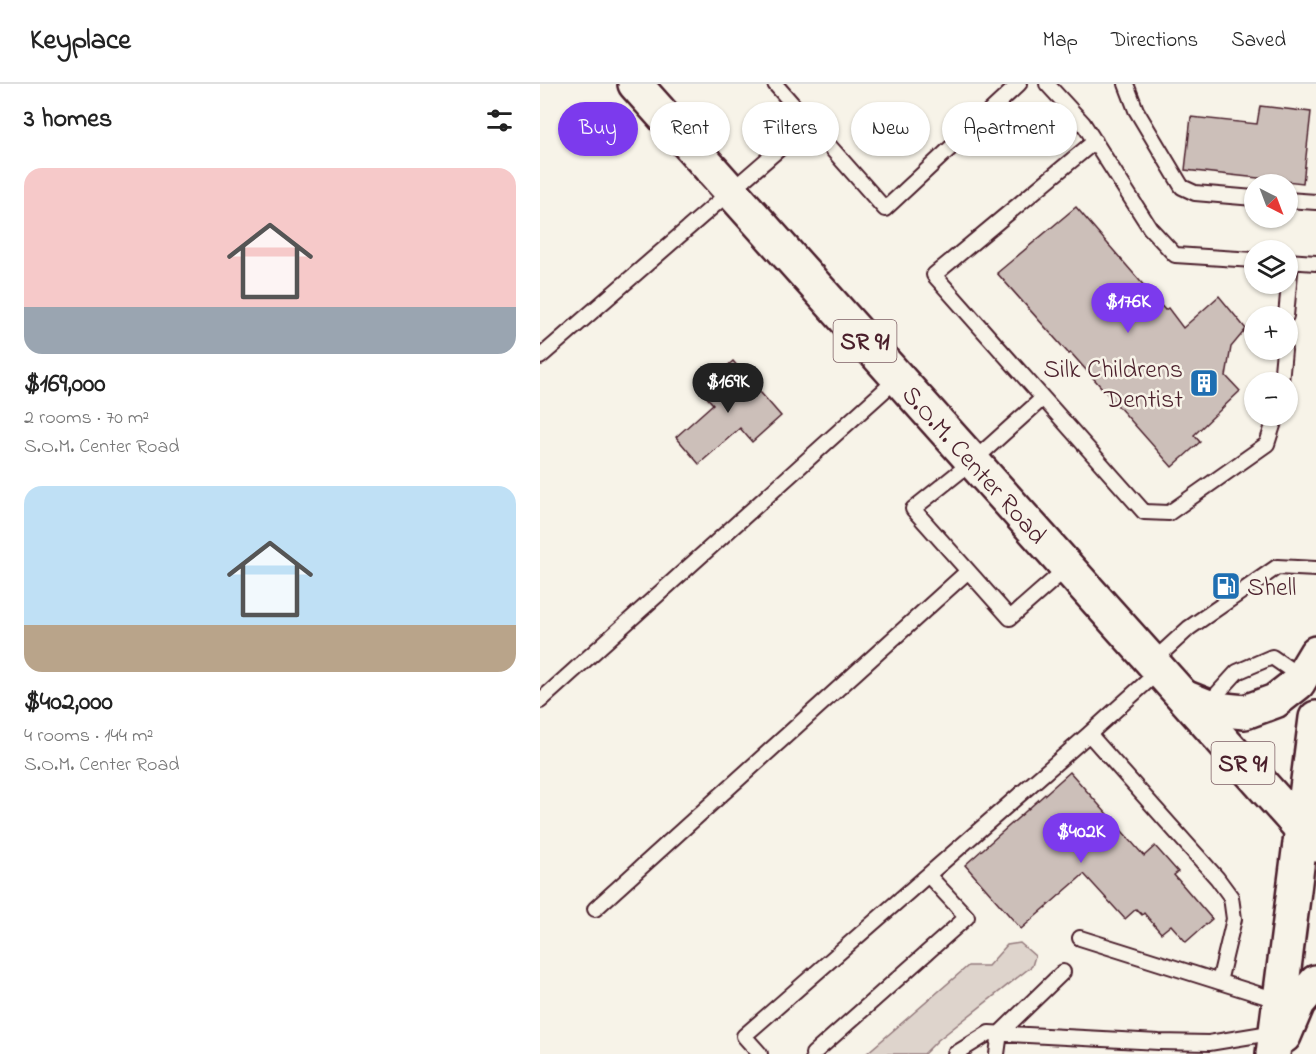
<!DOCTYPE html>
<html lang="en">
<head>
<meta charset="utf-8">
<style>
  body { margin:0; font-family:"Indie Flower",sans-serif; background:#f2f2f2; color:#222; height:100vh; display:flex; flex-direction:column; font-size:22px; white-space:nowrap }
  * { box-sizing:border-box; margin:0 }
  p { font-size:20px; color:#767676 }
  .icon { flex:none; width:33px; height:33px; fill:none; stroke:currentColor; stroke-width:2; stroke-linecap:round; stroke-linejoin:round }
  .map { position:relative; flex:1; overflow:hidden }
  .side { display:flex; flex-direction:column; background:#fff; width:540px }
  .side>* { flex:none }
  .top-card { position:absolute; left:18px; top:18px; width:570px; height:54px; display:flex; gap:12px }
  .needle { width:39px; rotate:138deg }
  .controls { position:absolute; left:704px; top:90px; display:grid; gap:12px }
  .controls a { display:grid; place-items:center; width:54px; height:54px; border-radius:50%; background:#fff; box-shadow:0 2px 4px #0004; font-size:30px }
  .price { position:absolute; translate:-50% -51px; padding:0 14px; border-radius:21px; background:#7c3aed; color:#fff; font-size:20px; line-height:39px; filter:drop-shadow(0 2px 3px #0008) }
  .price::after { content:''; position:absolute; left:50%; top:36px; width:18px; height:14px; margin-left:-9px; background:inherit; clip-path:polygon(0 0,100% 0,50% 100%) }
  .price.current { background:#222; color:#fff }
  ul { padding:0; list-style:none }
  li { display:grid; align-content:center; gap:12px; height:318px; padding:0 24px }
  li span { display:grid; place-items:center; height:186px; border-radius:18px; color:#555 }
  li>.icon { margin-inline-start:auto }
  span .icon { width:108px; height:108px; fill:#fffc; stroke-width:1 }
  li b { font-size:26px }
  h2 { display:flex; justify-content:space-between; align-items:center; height:72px; padding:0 24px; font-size:26px }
  .chip { padding:0 21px; border-radius:27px; background:#fff; box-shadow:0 2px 4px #0004; font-size:21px; line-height:54px }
  .chip.current { background:#7c3aed; color:#fff }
  header { display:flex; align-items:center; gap:36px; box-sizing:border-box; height:84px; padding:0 30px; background:#fff; border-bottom:2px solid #e0e0e0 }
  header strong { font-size:28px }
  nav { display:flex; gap:33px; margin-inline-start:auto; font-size:21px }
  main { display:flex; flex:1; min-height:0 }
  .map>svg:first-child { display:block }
  .green { fill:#ded4cc; stroke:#947a7c; stroke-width:1.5 }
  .building { fill:#ccbfb9; stroke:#4a1f2b; stroke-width:1.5 }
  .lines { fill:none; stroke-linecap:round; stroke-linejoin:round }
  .lane-casing { stroke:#4a1f2b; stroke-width:18 }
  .secondary-casing { stroke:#4a1f2b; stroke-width:38 }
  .primary-casing { stroke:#4a1f2b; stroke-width:38 }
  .lane { stroke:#f7f3e8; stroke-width:14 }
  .secondary { stroke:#f7f3e8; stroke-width:33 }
  .primary { stroke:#f7f3e8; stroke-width:33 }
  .labels { text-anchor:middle; stroke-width:5; stroke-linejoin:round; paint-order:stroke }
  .shield { fill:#f7f3e8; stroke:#7e5f64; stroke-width:1.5 }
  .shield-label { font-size:24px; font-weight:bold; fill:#4a1f2b }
  .poi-label { font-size:26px; fill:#4a1f2b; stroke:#f7f3e8; text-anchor:end }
  .street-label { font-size:26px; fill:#4a1f2b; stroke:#f7f3e8 }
</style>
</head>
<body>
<header>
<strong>Keyplace</strong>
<nav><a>Map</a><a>Directions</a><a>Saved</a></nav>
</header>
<main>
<section class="side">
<h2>3 homes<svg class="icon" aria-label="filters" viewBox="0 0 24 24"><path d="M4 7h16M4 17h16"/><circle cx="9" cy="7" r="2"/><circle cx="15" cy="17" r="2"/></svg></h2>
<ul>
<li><span style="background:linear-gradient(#f6c9c9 75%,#9aa5b1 0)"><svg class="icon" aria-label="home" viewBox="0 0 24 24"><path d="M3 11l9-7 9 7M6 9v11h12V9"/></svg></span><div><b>$169,000</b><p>2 rooms · 70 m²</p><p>S.O.M. Center Road</p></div></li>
<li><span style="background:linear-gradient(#bfe0f5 75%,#b9a48a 0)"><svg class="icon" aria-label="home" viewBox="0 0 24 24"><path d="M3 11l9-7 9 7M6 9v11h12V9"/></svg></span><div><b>$402,000</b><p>4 rooms · 144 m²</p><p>S.O.M. Center Road</p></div></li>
</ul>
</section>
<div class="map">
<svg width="776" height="970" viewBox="0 0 776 970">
  <rect width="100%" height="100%" fill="#f7f3e8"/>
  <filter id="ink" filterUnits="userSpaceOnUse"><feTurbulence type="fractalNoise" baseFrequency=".0167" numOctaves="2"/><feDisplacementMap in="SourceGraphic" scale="12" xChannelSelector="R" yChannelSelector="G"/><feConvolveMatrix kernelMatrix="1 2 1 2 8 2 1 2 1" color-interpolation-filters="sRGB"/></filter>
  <g filter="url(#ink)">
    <path class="green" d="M480 859 495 872 492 882 398 956 384 970H326L428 882H448L467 861Z"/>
    <path class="building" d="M720 22 771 28 763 99 645 86 651 33 717 40Z
      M536 123 625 226 628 224 643 244 679 212 706 245 691 263 686 292 700 307 654 351 660 358 632 383 531 269 529 270 457 189Z
      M193 277 241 332 212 358 200 344 159 380 136 353 173 320 160 306Z
      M530 688 604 772 615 762 638 788 634 791 672 835 646 858 631 841 621 849 604 829 602 831 596 825 585 835 544 790 481 845 425 781Z"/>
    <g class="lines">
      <g class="lane-casing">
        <path id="lane" d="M507 0 543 39 610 144 635 171 714 176
          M586 0 596 26 642 103 655 109 714 114
          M269 39 345 125 479 0
          M747 116 776 118
          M747 177 776 179
          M746 232 751 178
          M0 273 269 39 235 0
          M741 298 744 266
          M503 314 394 191 555 57
          M528 483 470 534 373 425 433 377 503 314 604 428 629 429 727 360 736 332
          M612 578 649 544 737 483 776 485
          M620 586 549 650 677 794 691 813 694 835 679 898
          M0 617 358 294
          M667 621 697 588 732 573 761 593
          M55 825 428 487
          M540 854 740 917
          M220 970 204 952 549 650
          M273 970 427 833 388 791
          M415 970 449 949 619 958 669 959 736 948
          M457 970 460 949 523 888"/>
      </g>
      <g class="secondary-casing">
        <path id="secondary" d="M644 613 674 625 705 628 735 617 758 599 776 569
          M744 952 758 919 776 898
          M733 970 776 634"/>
      </g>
      <g class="primary-casing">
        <g id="primary">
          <path id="s1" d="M95 0 776 761"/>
        </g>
      </g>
      <use href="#lane" class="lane"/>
      <use href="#secondary" class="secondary"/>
      <use href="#primary" class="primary"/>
    </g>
  </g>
  <defs>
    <g id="building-square" transform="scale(1.5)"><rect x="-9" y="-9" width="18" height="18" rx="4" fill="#1f6fb2" stroke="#f7f3e8"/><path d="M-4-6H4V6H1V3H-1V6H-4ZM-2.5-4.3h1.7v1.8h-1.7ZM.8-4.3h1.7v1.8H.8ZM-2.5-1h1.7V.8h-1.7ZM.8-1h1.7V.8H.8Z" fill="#fff"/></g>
    <g id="fuel-square" transform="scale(1.5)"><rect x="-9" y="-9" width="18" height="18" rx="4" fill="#1f6fb2" stroke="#f7f3e8"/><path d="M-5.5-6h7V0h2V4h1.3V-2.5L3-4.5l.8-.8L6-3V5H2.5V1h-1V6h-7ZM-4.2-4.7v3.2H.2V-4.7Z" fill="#fff"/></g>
  </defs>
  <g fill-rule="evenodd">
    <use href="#building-square" x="664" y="299"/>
    <use href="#fuel-square" x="686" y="502"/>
  </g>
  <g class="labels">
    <g class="shield">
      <rect x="293.5" y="236" width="63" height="42" rx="4.5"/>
      <rect x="671.5" y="658" width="63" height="42" rx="4.5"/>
    </g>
    <g class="shield-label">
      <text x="325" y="265">SR 91</text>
      <text x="703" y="687">SR 91</text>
    </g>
    <g class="poi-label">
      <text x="643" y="293">Silk Childrens<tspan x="643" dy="30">Dentist</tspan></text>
      <text x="707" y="511" text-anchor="start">Shell</text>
    </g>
    <g class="street-label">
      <text dy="9" stroke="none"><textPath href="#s1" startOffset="510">S.O.M. Center Road</textPath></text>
    </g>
  </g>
</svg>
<div class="controls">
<a><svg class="needle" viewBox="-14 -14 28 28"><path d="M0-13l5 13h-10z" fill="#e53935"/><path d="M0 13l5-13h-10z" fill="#767676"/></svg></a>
<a><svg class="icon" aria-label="layers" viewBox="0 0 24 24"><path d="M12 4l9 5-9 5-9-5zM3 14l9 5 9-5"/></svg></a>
<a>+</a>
<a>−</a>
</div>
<b class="price" style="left:588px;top:250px">$176K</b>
<b class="price current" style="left:188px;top:330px">$169K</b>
<b class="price" style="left:541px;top:780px">$402K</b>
<div class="top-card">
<a class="chip current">Buy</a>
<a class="chip">Rent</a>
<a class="chip">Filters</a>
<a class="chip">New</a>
<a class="chip">Apartment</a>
</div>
</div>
</main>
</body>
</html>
